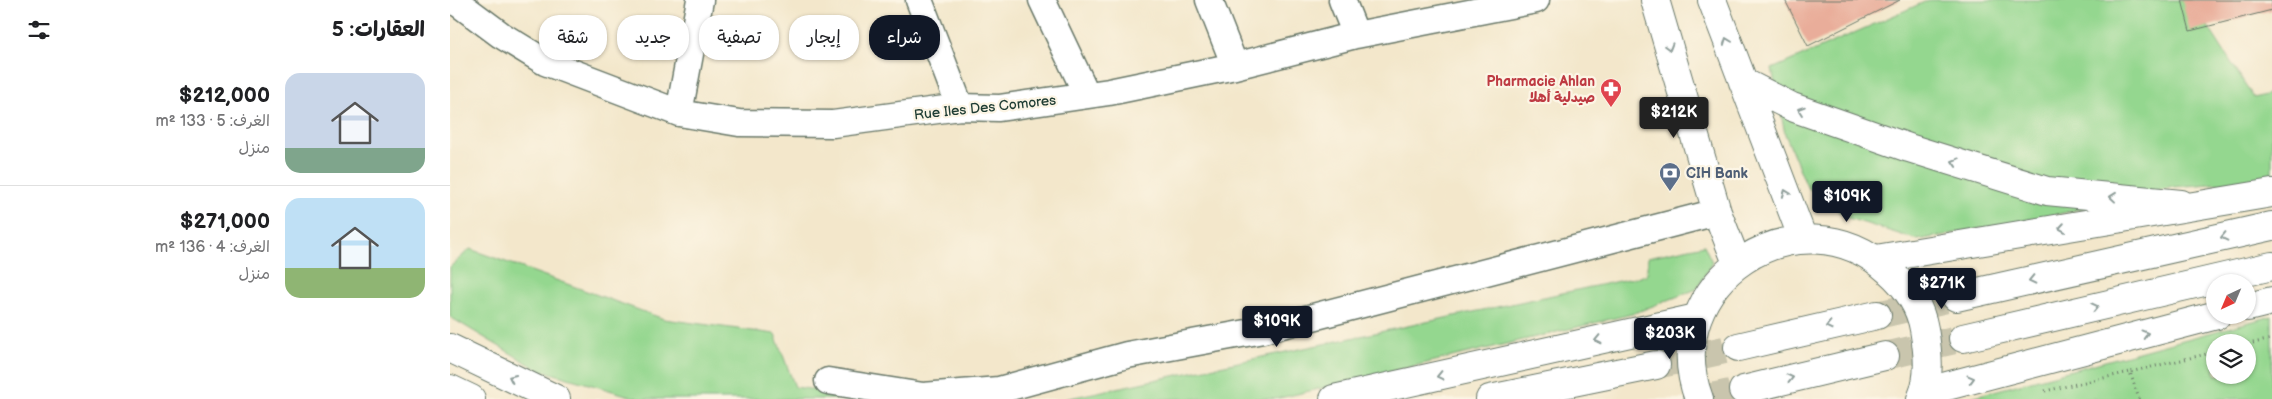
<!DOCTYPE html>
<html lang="ar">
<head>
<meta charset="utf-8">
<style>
  body { margin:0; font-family:"Balsamiq Sans","Playpen Sans Arabic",sans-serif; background:#f2f2f2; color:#202124; direction:rtl; height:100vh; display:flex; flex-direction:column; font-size:19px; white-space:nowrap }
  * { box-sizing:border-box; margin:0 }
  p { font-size:16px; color:#757577 }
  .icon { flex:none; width:28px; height:28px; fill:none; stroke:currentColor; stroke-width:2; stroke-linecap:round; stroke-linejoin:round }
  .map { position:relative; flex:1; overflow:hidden; direction:ltr }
  .sheet { display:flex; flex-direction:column; background:#fff; width:450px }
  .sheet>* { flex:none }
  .guide { position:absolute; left:15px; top:15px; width:475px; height:45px; direction:rtl; display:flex; gap:10px }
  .needle { width:32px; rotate:224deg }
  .fabs { position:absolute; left:1756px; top:274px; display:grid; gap:10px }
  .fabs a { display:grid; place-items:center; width:50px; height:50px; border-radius:50%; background:#fff; box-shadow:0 1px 4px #0004; font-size:25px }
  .price { position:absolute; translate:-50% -42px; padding:0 11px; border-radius:5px; background:#111827; color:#fff; font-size:16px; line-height:32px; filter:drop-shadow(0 1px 2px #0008) }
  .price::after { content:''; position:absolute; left:50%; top:30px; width:15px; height:11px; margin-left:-8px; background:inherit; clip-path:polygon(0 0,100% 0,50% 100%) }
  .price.current { background:#222; color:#fff }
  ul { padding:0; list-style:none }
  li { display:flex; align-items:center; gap:15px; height:125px; padding:0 25px }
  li+li { border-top:1px solid #e0e0e0 }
  li span { display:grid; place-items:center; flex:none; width:140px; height:100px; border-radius:15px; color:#555 }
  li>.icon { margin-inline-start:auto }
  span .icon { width:60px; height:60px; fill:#fffc; stroke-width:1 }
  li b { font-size:21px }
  h2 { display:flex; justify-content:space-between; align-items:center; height:60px; padding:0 25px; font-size:21px }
  .chip { padding:0 18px; border-radius:20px; background:#fff; box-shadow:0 1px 4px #0004; font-size:18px; line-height:45px }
  .chip.current { background:#111827; color:#fff }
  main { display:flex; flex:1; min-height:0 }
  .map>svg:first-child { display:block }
  .green { fill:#94d78f; stroke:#5a8a62; fill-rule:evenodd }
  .building { fill:#e9ad9a }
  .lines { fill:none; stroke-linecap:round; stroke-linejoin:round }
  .highway-tunnel { stroke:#c9c5ad; stroke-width:28; stroke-dasharray:28 14; stroke-linecap:butt }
  .street-casing { stroke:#697869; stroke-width:29 }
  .secondary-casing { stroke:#697869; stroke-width:30 }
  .highway-casing { stroke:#697869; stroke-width:30 }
  .path { stroke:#697869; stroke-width:3; stroke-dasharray:1 4; stroke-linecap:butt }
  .street { stroke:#fff; stroke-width:26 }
  .secondary { stroke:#fff; stroke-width:28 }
  .highway { stroke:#fff; stroke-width:28 }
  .oneway { stroke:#8f9e9a }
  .labels { text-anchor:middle; stroke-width:4.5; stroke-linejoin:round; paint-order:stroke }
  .health-label { font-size:14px; font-weight:bold; fill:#be3a42; stroke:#fcf5e5; text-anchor:end }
  .street-label { font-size:14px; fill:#1f3d34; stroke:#fcf5e5 }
  .service-label { font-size:14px; font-weight:bold; fill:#4e5e75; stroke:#fcf5e5; text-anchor:start }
</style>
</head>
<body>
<main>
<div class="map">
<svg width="1822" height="399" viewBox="0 0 1822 399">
  <rect width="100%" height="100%" fill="#fcf5e5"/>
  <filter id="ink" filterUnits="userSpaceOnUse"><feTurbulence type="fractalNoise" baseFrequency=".02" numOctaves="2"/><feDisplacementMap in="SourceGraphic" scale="10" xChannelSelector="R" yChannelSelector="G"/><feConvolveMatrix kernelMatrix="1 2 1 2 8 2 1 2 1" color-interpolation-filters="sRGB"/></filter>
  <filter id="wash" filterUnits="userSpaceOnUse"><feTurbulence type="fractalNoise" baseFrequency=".0096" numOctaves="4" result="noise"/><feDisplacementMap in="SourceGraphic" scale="20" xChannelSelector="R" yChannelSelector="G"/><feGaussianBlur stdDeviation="1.12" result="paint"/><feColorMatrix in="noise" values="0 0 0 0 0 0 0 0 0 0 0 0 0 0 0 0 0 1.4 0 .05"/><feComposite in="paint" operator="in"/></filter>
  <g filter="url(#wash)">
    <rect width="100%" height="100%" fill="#f3e7cb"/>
    <path class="green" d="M1479 0H1741L1804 98 1822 93V179L1723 187 1609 214 1468 240 1398 218 1357 187 1335 134 1322 69Z
      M1254 245 1262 262 1247 289 1182 314 826 399H615L1197 275 1198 257Z
      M20 249 214 319 325 334 345 387 430 399H190L87 369 0 317V267Z
      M1822 316V399H1517L1518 398ZM1798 342V375H1765V342Z"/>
    <g id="blocks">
      <path class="building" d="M1335 0H1450L1358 46Z
        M1732 0H1822V10L1740 31Z"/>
    </g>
  </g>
  <g filter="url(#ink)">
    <use href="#blocks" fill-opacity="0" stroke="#697869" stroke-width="1"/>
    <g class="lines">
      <path class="highway-tunnel" d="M1427 315 1506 297
        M1435 356 1513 338
        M1206 365 1288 347
        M1253 399 1293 390"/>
      <g class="street-casing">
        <path id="street" d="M4 0 51 35 95 62 229 113 289 123 383 124 510 107 549 108 659 92 785 66 906 35 1086 0
          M469 0 510 107
          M592 0 637 95
          M759 0 785 66
          M892 0 906 35
          M229 113 250 0
          M378 381 473 396 549 390 677 355 813 330 1267 212"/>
      </g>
      <g class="secondary-casing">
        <path id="secondary" d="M1205 0 1267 212 1287 263
          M1262 0 1353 239
          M1293 82 1342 107 1459 148 1597 191 1731 204
          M1249 399C1205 282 1349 188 1439 271 1456 286 1470 306 1474 329 1478 352 1481 377 1471 399"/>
      </g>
      <g class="highway-casing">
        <path id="highway" d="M1426 259 1822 193
          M1506 297 1822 226
          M1798 307 1822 301
          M1513 338 1822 266
          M1288 347 1427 315
          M0 348 106 399
          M0 389 21 399
          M1293 390 1435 356
          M1474 392 1767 315
          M884 399 1247 318
          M1040 399 1206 365"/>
      </g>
      <path class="path" d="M1798 344 1822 339
        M1595 391 1680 372
        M1689 399 1680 372 1765 352"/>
      <use href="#street" class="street"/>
      <use href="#secondary" class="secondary"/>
      <use href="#highway" class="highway"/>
    </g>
    <defs><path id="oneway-chevron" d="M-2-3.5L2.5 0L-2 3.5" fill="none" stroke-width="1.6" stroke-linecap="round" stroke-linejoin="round" transform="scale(1.25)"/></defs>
    <g class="oneway">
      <use href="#oneway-chevron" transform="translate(1277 41) rotate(-111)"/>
      <use href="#oneway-chevron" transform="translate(1219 47) rotate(74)"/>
      <use href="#oneway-chevron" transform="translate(1351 110) rotate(-161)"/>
      <use href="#oneway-chevron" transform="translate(1505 162) rotate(-163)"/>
      <use href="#oneway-chevron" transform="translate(1336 193) rotate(-111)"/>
      <use href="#oneway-chevron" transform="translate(1663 197) rotate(-174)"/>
      <use href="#oneway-chevron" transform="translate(1612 228) rotate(171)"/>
      <use href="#oneway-chevron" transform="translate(1774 237) rotate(167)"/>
      <use href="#oneway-chevron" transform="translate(1582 280) rotate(167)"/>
      <use href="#oneway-chevron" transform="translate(1645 307) rotate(-13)"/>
      <use href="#oneway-chevron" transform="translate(1379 326) rotate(167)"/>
      <use href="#oneway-chevron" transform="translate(1695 334) rotate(-15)"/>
      <use href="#oneway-chevron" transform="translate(1148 340) rotate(167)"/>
      <use href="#oneway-chevron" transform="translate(990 376) rotate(167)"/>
      <use href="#oneway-chevron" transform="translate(62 378) rotate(-155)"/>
      <use href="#oneway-chevron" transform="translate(1340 378) rotate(-13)"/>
      <use href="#oneway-chevron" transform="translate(1521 379) rotate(-15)"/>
    </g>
  </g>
  <defs>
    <g id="pharmacy-pin" transform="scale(1.125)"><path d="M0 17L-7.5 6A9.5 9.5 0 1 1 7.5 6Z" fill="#e0444e" stroke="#fcf5e5"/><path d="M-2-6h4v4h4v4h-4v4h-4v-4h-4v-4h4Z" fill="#fff"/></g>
    <g id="bank-pin" transform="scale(1.125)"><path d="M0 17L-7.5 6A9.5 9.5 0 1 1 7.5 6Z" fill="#5c6f8a" stroke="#fcf5e5"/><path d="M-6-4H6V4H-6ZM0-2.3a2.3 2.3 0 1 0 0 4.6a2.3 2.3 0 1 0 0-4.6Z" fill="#fff"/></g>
  </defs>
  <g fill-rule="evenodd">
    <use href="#pharmacy-pin" x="1161" y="89"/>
    <use href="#bank-pin" x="1220" y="173"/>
  </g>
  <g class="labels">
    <g class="health-label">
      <text x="1145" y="86">Pharmacie Ahlan<tspan x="1145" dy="16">صيدلية أهلا</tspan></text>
    </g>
    <g class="street-label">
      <text transform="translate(535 107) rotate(-6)" y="5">Rue Iles Des Comores</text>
    </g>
    <g class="service-label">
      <text x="1236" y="178">CIH Bank</text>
    </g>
  </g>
</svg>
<div class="fabs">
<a><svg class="needle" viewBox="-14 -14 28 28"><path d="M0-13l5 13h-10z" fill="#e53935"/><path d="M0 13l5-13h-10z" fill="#757577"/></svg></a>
<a><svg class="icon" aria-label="layers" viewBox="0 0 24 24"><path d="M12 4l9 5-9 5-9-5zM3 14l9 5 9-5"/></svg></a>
</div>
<b class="price current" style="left:1224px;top:139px">$212K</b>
<b class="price" style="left:1397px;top:223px">$109K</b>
<b class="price" style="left:1492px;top:310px">$271K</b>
<b class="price" style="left:827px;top:348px">$109K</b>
<b class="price" style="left:1220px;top:360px">$203K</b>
<div class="guide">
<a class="chip current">شراء</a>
<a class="chip">إيجار</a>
<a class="chip">تصفية</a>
<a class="chip">جديد</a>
<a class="chip">شقة</a>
</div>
</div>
<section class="sheet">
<h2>العقارات: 5<svg class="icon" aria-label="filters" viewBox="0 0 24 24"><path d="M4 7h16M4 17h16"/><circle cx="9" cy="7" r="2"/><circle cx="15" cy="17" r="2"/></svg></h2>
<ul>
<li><span style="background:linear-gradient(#c9d6e8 75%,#7fa58c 0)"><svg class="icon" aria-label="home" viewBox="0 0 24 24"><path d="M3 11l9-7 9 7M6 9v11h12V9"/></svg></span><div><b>$212,000</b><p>الغرف: 5 · 133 m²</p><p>منزل</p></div></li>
<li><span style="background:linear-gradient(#bfe0f5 70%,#8fb573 0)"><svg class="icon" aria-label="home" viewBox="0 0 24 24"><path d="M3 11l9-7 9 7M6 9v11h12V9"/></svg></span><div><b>$271,000</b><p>الغرف: 4 · 136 m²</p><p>منزل</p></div></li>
</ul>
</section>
</main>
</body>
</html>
